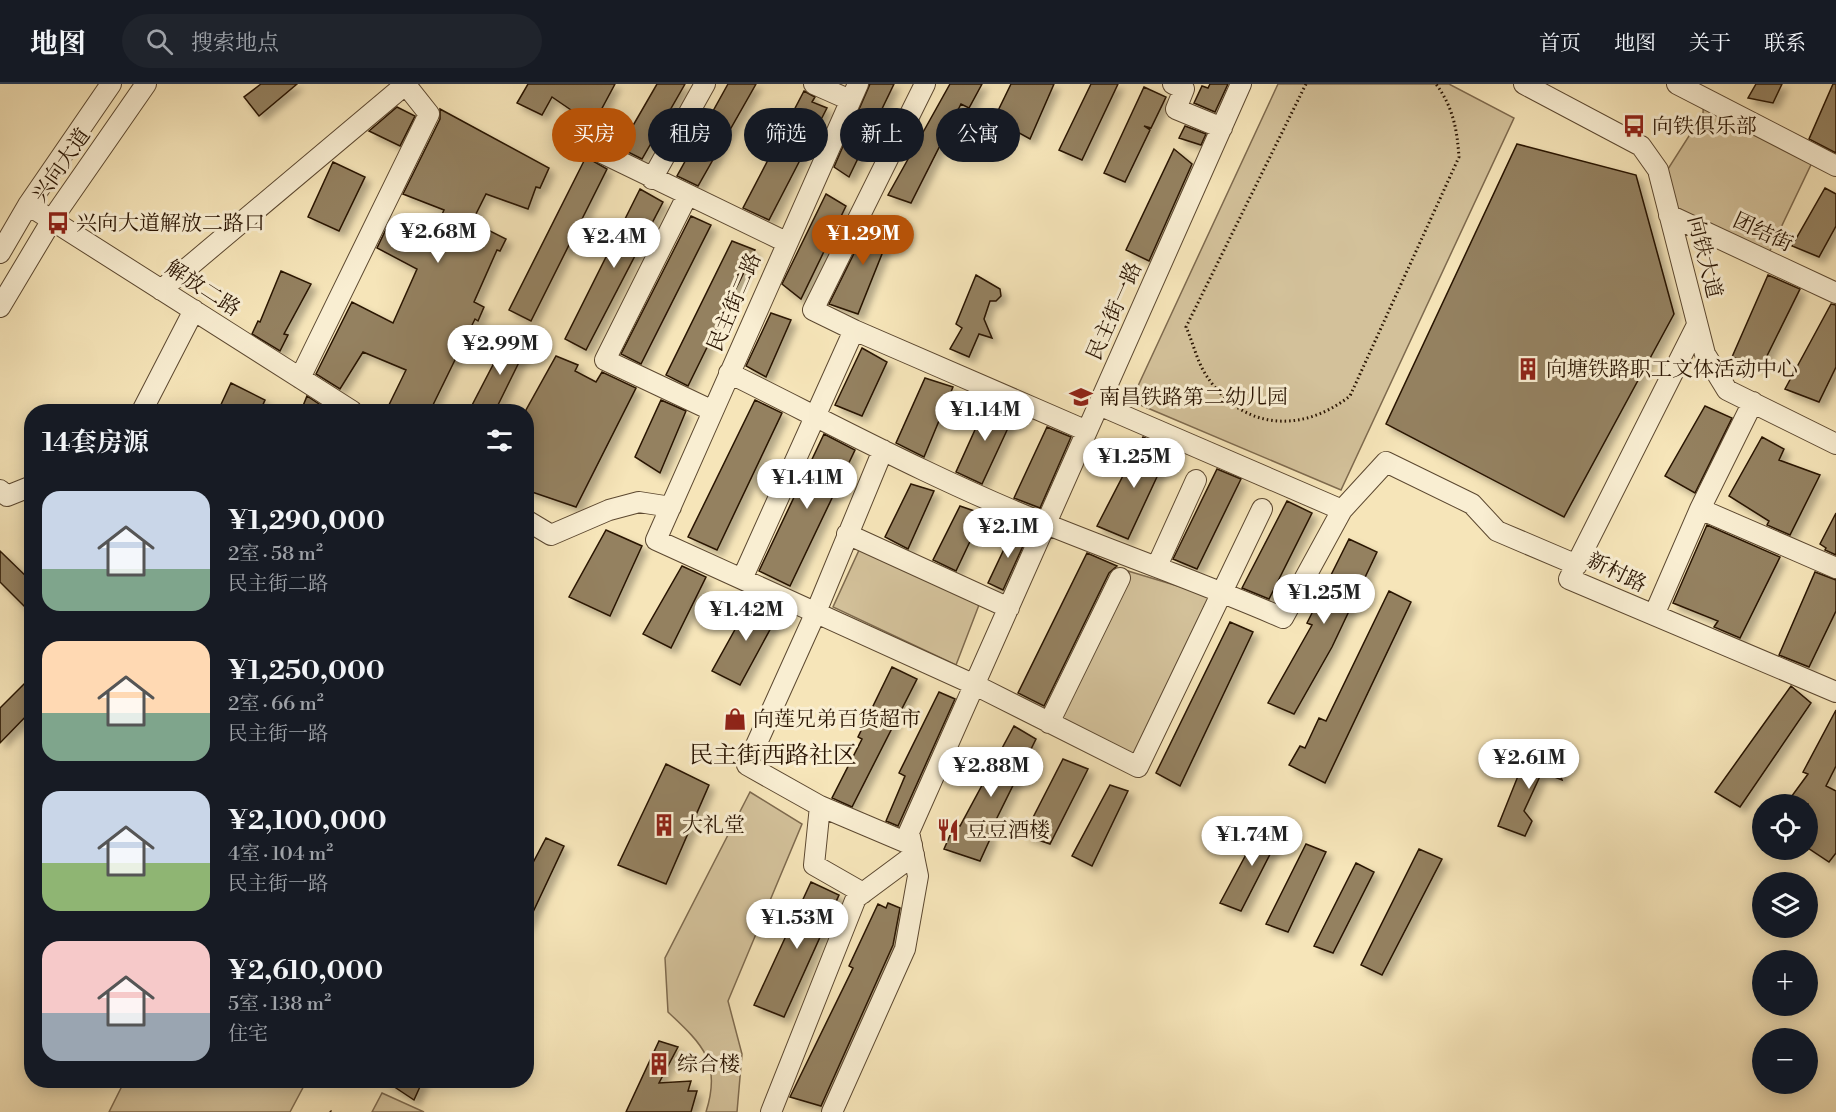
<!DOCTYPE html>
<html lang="zh">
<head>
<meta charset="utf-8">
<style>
  body { margin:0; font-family:"Libre Bodoni","Noto Serif SC",serif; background:#20242c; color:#f1f3f6; height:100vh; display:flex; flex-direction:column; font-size:22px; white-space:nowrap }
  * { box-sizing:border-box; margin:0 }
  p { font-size:20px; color:#9ea1a6 }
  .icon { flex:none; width:33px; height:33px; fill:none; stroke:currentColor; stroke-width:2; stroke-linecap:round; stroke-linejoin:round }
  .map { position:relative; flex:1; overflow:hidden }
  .panel { position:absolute; left:24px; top:320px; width:510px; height:684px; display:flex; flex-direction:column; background:#171b24; border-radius:24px; box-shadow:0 3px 15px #0003 }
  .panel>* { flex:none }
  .hud { position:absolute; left:552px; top:24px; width:570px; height:54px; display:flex; gap:12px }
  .fabs { position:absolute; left:1752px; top:710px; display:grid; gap:12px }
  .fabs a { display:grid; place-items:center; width:66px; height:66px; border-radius:50%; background:#171b24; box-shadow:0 3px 15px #0003; font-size:30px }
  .price { position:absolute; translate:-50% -51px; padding:0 14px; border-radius:21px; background:#fff; color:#222; font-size:20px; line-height:39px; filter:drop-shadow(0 2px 3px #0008) }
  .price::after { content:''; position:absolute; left:50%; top:36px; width:18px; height:14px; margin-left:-9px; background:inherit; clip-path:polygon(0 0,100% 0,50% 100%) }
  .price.active { background:#b45309; color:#fff }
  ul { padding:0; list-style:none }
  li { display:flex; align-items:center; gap:18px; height:150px; padding:0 18px }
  li span { display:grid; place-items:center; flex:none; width:168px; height:120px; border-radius:18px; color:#555 }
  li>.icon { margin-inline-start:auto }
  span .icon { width:72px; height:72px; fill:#fffc; stroke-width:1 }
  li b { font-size:26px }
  h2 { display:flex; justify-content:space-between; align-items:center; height:72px; padding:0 18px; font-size:26px }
  .tag { padding:0 21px; border-radius:27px; background:#171b24; box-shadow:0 3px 15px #0003; font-size:21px; line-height:54px }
  .tag.active { background:#b45309; color:#fff }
  header { display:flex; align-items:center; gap:36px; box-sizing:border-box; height:84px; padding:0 30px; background:#171b24; border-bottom:2px solid #363941 }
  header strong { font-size:28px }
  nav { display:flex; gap:33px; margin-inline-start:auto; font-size:21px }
  .search { width:420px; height:54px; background:#20242c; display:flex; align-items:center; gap:15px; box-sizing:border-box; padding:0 21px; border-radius:33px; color:#9ea1a6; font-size:22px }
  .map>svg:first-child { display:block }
  .green { fill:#d3c19a; stroke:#7e6a4e; stroke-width:1.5 }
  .building { fill:#948161; stroke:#291402; stroke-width:1.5; filter:url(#shadow) }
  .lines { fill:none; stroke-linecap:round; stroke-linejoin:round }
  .minor-casing { stroke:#5c4830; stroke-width:22 }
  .path { stroke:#291402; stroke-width:3; stroke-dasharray:1.5 3; stroke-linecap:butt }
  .minor { stroke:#f9eed2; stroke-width:20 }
  .labels { text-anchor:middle; stroke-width:6; stroke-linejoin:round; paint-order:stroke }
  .poi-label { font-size:21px; fill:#291402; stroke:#f9eed2; text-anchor:start }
  .street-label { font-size:21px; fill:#291402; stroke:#f9eed2 }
  .quarter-label { font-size:24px; fill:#291402; stroke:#f9eed2 }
</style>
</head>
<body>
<header>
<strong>地图</strong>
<div class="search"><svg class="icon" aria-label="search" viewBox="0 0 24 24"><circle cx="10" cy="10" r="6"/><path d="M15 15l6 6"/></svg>搜索地点</div>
<nav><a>首页</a><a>地图</a><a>关于</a><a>联系</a></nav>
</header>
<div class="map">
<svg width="1836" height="1028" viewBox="0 0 1836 1028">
  <defs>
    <filter id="shadow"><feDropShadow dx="5.5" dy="5.5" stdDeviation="3" flood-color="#0004"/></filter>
  </defs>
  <rect width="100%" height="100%" fill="#f6e5b9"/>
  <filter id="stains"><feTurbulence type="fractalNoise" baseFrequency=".00333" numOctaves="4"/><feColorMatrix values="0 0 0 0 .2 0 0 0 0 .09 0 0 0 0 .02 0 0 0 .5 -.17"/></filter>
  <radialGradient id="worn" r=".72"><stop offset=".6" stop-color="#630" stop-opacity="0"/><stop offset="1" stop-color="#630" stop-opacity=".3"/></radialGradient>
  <path class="green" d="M1278 0H1449L1514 34 1341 406 1131 317Z
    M1704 4 1818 66 1766 175 1668 125 1659 99 1703 30Z
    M860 464 979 521 956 581 833 523Z
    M1128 487 1211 512 1133 672 1058 635Z
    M750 708 802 740 728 917 742 970 737 1028H706C722 978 702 960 668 928L665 874Z
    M125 996H307L290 1028H109Z
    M382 1009 424 1028H372Z"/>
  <path class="building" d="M261 0H297L259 32 244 13Z
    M528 0H615L593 41 552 13 542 31 517 19Z
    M657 0H685L642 75 620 64Z
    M728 0H756L698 102 677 92Z
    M870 0H894L849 93 834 83Z
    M950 0H982L969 24 961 20 911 119 888 111Z
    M1011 0H1054L1030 55 994 35Z
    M1091 0H1118L1082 76 1059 66Z
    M1210 0H1228L1215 28 1194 19 1202 2 1208 4Z
    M1756 0H1782L1773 19 1748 14Z
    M1833 0H1836V69L1809 55Z
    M1144 3 1166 13 1151 44 1144 42 1150 46 1125 98 1104 89Z
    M804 7 815 13 812 18 827 24 769 136 743 124Z
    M397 23 415 32 400 62 369 47Z
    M440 25 549 84 540 104 536 103 528 125 486 110 472 138 506 155 500 167 497 166 474 218 484 223 478 237 475 235 430 327H386L406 286 363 268 340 305 316 290 352 218 393 239 417 185 377 164 389 139 429 159 444 126 403 110 440 35Z
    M1185 42 1206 50 1201 61 1179 54Z
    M1517 60 1636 91 1674 230 1564 433 1386 340Z
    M1174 65 1192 80 1149 177 1126 166Z
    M586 73 607 85 531 237 509 226Z
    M333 78 365 93 339 147 308 133Z
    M1825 104 1836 110V142L1819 173 1792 162Z
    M640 105 663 118 586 266 565 255Z
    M826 110 846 122 801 215 782 200Z
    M691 132 711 141 641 280 621 270Z
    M871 135H896L858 230 829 220Z
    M732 157 755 166 688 302 666 291Z
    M281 187 311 200 284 250 288 251 280 267 252 250 258 237 260 238Z
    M976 191 1000 205 1001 212 996 217H990L984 235 992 254 979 250 969 273 950 265 962 244 956 240Z
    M1768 191 1800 205 1761 284 1732 273Z
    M1831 220 1836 221V283L1819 318 1785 305Z
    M771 229 791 236 766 293 746 282Z
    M508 252 528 260 495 327H469Z
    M862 264 887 278 862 332 835 321Z
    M556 272 578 281 575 287 596 298 602 288 636 304 576 423 526 406V326Z
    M925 294 953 303 924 373 896 359Z
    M231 299 265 316 260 327H218Z
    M307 312 328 326V327H301Z
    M661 316 686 327 660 389 635 373Z
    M755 316 782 329 717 466 688 453Z
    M988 317 1015 329 982 400 956 388Z
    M1705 322 1732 334 1695 409 1665 392Z
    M1047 343 1071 353 1040 424 1014 414Z
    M824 350 855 366 790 502 759 487Z
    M1143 353 1170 365 1128 455 1097 442Z
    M1762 353 1784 365 1779 376 1820 391 1790 451 1767 441 1769 437 1729 412Z
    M1217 385 1241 395 1197 485 1173 475Z
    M911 400 934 407 908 465 885 453Z
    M1287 417 1312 429 1269 515 1242 504Z
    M960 422 983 430 956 487 933 476Z
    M1836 429V471L1825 466 1826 464 1820 460Z
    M1707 441 1780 473 1740 554 1714 543 1718 537 1673 519Z
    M1014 444 1028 451 1003 506 988 499Z
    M606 446 642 462 610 532 569 513Z
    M1349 455 1377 468 1332 563 1294 630 1268 619 1312 541 1307 539Z
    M0 467 32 498V530L0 498Z
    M1087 469 1117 482 1109 489 1044 622 1018 609Z
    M682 482 706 493 671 564 643 550Z
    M1815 488 1836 496V527L1809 583 1779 571Z
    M1389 507 1411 518 1325 699 1289 681 1300 662 1305 664 1319 634 1326 637Z
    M752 515 779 529 740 601 712 587Z
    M1230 538 1253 548 1180 702 1156 689Z
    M892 583 917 595 852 723 832 714 862 655 858 653Z
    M32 592V626L0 659V624Z
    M1791 602 1811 619 1740 723 1715 708Z
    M939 608 955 615 898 742 886 737 905 692 899 689Z
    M1836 626V682L1826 702 1836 707V769L1829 778 1808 764V720H1786L1808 690 1803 688Z
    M1014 642 1036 655 988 752 991 753 980 777 944 765 955 740 960 742Z
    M1547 659 1565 667 1558 684 1562 696 1542 688 1524 727 1532 737 1525 752 1498 742 1522 682 1541 676Z
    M1063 675 1088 685 1050 760 1024 751Z
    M666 680 709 701 666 800 618 781Z
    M1110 701 1128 707 1092 782 1072 772Z
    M1264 737 1283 745 1241 827 1220 819Z
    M546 754 564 762 526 843V792Z
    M1306 760 1326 768 1288 848 1266 840Z
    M1419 765 1442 775 1382 891 1361 881Z
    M1356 779 1374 788 1333 869 1314 862Z
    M811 798 839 811 784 933 754 921Z
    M888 819 900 824 893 861 821 1022 790 1013 853 884 849 882 878 820 886 824Z
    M659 957 678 963 659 999 691 997 688 1007H697L691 1028H626Z
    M384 996H423L414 1016Z"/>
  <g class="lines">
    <g class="minor-casing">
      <path id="minor" d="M814 0 850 16
        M858 0 656 456 975 601 1138 683 1262 425
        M1173 0 1184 5 1176 25 1222 44
        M1524 0 1641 62 1658 86 1705 270 1727 306 1836 360
        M1677 0 1836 82
        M596 66 786 158
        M652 95 705 0
        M687 112 605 276 713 327
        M28 121 352 327
        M1669 131 1836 209
        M0 169 28 121 111 0
        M161 206 406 0
        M0 223 55 131 146 0
        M1697 241 1569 495 1836 608
        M854 246 813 226 925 0
        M729 289C834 341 937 397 1046 440 1125 472 1205 500 1283 534L1342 426 1386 378 1472 420 1497 447 1577 481
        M300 294 429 30 406 1
        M1099 321 1342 426
        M142 327 194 226
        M883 366 816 528 747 681 820 722 912 761
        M0 406 7 412 32 402
        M1700 425 1836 484
        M526 436 551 451 609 426 639 418 671 423
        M847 450 1009 524
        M1157 482 1196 396
        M742 495 854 246 1087 347
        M1654 531 1700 425 1753 318
        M1049 639 1120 494
        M820 722 814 781 863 809
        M771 1028 856 814 914 771
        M832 1028 905 865 918 792 909 748 1241 0"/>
    </g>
    <path class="path" d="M1306 0 1186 243C1192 256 1196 273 1203 286 1237 345 1299 352 1350 312L1459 73C1457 45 1453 23 1436 0
      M330 1027 331 1028"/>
    <use href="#minor" class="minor"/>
  </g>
  <defs>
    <g id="bus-bare" transform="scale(1.8)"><path d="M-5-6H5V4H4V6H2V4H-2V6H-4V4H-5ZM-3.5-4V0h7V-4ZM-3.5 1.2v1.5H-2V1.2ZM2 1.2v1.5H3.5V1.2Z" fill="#8f2418" stroke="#f9eed2" stroke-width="2.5" paint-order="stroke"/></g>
    <g id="building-bare" transform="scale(1.8)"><path d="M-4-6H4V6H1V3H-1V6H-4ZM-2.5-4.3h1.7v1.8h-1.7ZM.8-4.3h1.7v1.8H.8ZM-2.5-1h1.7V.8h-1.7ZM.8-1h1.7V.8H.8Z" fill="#8f2418" stroke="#f9eed2" stroke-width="2.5" paint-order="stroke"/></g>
    <g id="school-bare" transform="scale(1.8)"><path d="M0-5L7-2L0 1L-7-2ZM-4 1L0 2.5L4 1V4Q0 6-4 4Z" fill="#8f2418" stroke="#f9eed2" stroke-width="2.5" paint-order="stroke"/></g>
    <g id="shop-bare" transform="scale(1.8)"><path d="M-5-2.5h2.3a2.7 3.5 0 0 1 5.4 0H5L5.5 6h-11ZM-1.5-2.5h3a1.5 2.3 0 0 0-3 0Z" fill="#8f2418" stroke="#f9eed2" stroke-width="2.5" paint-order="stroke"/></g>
    <g id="restaurant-bare" transform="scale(1.8)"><path d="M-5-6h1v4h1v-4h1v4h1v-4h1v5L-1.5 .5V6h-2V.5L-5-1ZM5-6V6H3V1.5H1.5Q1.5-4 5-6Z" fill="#8f2418" stroke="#f9eed2" stroke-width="2.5" paint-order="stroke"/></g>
  </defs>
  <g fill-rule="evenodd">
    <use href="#bus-bare" x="1634" y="42"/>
    <use href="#bus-bare" x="58" y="139"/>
    <use href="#building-bare" x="1528" y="285"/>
    <use href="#school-bare" x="1081" y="313"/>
    <use href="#shop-bare" x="735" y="635"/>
    <use href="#building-bare" x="664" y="741"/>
    <use href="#restaurant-bare" x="948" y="746"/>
    <use href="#building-bare" x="659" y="980"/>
  </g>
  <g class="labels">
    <g class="poi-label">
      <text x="1652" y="49">向铁俱乐部</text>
      <text x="76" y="146">兴向大道解放二路口</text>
      <text x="1546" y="292">向塘铁路职工文体活动中心</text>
      <text x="1099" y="320">南昌铁路第二幼儿园</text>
      <text x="753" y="642">向莲兄弟百货超市</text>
      <text x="682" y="748">大礼堂</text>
      <text x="966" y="753">豆豆酒楼</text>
      <text x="677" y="987">综合楼</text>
    </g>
    <g class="street-label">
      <text transform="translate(61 81) rotate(-55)" y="7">兴向大道</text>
      <text transform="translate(1763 148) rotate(25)" y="7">团结街</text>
      <text transform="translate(1705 173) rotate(76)" y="7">向铁大道</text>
      <text transform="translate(203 204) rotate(33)" y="7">解放二路</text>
      <text transform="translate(734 218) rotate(-67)" y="7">民主街二路</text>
      <text transform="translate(1114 227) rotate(-66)" y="7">民主街一路</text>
      <text transform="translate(1617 488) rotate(26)" y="7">新村路</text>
    </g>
    <g class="quarter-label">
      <text x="773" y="679">民主街西路社区</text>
    </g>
  </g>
  <rect width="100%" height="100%" filter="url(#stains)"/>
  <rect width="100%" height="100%" fill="url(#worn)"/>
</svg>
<div class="fabs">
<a><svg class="icon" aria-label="locate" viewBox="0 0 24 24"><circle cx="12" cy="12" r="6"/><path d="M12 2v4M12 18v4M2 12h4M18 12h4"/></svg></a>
<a><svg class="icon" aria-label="layers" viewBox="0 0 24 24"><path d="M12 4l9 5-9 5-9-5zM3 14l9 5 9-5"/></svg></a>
<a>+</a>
<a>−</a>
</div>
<b class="price" style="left:438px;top:180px">¥2.68M</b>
<b class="price active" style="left:863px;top:182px">¥1.29M</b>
<b class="price" style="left:614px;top:185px">¥2.4M</b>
<b class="price" style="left:500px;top:292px">¥2.99M</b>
<b class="price" style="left:985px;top:358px">¥1.14M</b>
<b class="price" style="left:1134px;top:405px">¥1.25M</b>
<b class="price" style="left:807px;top:426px">¥1.41M</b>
<b class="price" style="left:1008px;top:475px">¥2.1M</b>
<b class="price" style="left:1324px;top:541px">¥1.25M</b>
<b class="price" style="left:746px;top:558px">¥1.42M</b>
<b class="price" style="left:1529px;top:706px">¥2.61M</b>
<b class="price" style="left:991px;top:714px">¥2.88M</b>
<b class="price" style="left:1252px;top:783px">¥1.74M</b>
<b class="price" style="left:797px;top:866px">¥1.53M</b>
<div class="hud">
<a class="tag active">买房</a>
<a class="tag">租房</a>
<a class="tag">筛选</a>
<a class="tag">新上</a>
<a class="tag">公寓</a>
</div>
<section class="panel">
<h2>14套房源<svg class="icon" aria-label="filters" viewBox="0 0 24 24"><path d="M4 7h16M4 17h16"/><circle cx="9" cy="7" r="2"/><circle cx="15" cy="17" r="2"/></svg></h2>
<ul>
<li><span style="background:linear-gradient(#c9d6e8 65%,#7fa58c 0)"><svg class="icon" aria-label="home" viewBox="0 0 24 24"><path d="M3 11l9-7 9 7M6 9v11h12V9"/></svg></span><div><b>¥1,290,000</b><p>2室 · 58 m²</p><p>民主街二路</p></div></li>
<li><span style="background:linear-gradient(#ffd9b3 60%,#7fa58c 0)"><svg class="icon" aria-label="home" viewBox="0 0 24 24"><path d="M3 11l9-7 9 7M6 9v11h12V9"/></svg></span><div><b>¥1,250,000</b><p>2室 · 66 m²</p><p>民主街一路</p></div></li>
<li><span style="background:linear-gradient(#c9d6e8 60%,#8fb573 0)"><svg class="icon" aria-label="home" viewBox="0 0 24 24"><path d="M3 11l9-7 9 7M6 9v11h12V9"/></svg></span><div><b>¥2,100,000</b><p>4室 · 104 m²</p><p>民主街一路</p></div></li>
<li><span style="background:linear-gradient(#f6c9c9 60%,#9aa5b1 0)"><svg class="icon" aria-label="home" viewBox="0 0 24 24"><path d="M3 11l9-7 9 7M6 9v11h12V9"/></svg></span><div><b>¥2,610,000</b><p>5室 · 138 m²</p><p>住宅</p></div></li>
</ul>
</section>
</div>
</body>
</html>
